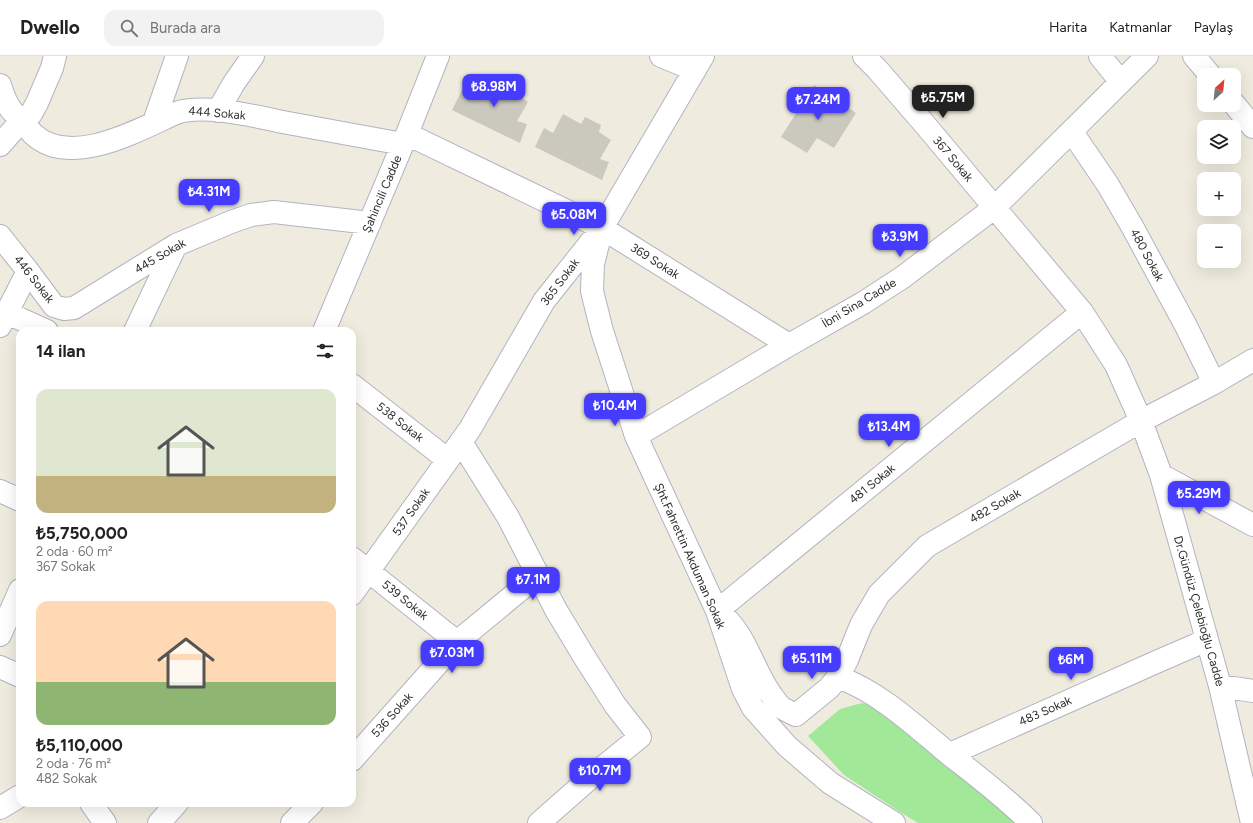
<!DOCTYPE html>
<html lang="tr">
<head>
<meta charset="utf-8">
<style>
  body { margin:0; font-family:Figtree,sans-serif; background:#f2f2f2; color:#222; height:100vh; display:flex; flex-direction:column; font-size:15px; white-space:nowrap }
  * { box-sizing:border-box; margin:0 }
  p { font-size:13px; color:#767676 }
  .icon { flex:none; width:22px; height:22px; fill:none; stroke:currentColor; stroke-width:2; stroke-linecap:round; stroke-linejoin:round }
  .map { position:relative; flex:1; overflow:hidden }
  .drawer { position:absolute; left:16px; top:271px; width:340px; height:480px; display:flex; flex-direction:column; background:#fff; border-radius:12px; box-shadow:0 4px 16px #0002 }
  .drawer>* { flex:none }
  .needle { width:26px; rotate:27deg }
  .tools { position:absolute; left:1197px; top:12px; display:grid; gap:8px }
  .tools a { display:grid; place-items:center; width:44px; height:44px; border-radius:8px; background:#fff; box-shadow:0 4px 16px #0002; font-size:20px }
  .price { position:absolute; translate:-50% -34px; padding:0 9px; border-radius:8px; background:#463cff; color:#fff; font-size:13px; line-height:26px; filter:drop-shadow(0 1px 2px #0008) }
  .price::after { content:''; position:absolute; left:50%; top:24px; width:12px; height:9px; margin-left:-6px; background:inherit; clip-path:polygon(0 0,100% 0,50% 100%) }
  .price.on { background:#222; color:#fff }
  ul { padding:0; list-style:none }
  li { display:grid; align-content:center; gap:8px; height:212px; padding:0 20px }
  li span { display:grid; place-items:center; height:124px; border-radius:12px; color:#555 }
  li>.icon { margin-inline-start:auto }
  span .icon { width:72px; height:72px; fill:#fffc; stroke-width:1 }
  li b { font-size:17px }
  h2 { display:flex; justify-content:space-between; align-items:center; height:48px; padding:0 20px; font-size:17px }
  header { display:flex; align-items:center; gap:24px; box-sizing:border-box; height:56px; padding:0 20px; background:#fff; border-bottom:1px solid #e0e0e0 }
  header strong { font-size:19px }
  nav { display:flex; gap:22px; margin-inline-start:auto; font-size:14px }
  .search { width:280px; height:36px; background:#f2f2f2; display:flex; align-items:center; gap:10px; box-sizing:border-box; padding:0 14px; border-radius:12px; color:#767676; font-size:15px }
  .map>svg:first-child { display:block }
  .green { fill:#a1e899 }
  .building { fill:#cbc8be }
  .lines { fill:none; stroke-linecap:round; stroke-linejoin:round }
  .minor-casing { stroke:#b3b3c1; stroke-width:24 }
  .minor { stroke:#fff; stroke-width:22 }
  .labels { text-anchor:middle; stroke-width:4; stroke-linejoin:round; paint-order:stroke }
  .street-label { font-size:12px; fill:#2d2d2d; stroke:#fff }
</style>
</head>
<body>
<header>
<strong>Dwello</strong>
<div class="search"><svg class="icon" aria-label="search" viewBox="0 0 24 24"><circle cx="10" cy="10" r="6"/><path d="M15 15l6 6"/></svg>Burada ara</div>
<nav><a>Harita</a><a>Katmanlar</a><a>Paylaş</a></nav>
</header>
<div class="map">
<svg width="1253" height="767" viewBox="0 0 1253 767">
  <rect width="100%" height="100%" fill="#efecdf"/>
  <path class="green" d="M862 647 880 653 1021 767H918L900 756 844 719 808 680 840 653Z"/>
  <path class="building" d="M480 20 499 30 502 23 518 31 516 38 528 46 517 65 527 68 520 87 452 54 462 34 470 39Z
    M814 29 856 57 834 92 817 82 807 97 781 81Z
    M563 58 581 68 585 61 601 69 599 76 611 84 600 103 609 106 602 124 535 91 544 72 553 77Z"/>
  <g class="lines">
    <g class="minor-casing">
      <path id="minor" d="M661 0 695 14
        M864 0 877 13 927 71 1082 256 1116 309 1141 365 1161 419 1220 630 1252 767
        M1100 0 1121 26
        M1194 0 1210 19
        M0 29C3 38 6 49 13 56 15 59 19 61 22 64 26 68 29 74 33 78 70 113 138 74 176 57 204 47 258 61 288 67 326 74 365 81 403 88
        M1234 48 1253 71
        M218 55 234 27 253 0
        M154 66 177 0
        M1072 76 1108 129 1133 172 1186 270 1214 327
        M407 78 602 172 789 289
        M0 89 22 64 31 58 37 47 52 12 55 0
        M602 172 593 208 592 235 602 275 636 380 717 555 743 633 753 652 787 690 830 727 894 767
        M0 180 28 215 54 250 64 253 74 252 176 189 231 166 251 159 274 156 370 167
        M7 257 47 275
        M0 270 28 215
        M135 275 176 189
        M324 275 407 78 438 0
        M352 329 448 404
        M636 380 789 289 863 247 903 221 994 152 1147 0
        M461 386 508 461 556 554 585 602 615 649 640 681 598 715 539 767
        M1161 419 1253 469
        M0 435 20 444
        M352 502 457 586
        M352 538 470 373 544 245 602 172 703 0
        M717 555C744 573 752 611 770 637 774 642 777 648 782 652 786 654 791 657 796 659L829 632 838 621 847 604 861 569 879 538 927 490 1141 365 1214 327 1253 304
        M717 555 1082 256
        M0 579 20 534
        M0 611 20 620
        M838 621C881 637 914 669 949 698 977 720 1005 741 1031 767
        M1220 630 1253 635
        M950 698 1154 607 1207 584
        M352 704 457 586 538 519
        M91 747 105 767
        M0 752 20 740
        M159 767 177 747
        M292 767 312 747"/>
    </g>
    <use href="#minor" class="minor"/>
  </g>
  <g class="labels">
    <g class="street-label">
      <text transform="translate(217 57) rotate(5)" y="4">444 Sokak</text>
      <text transform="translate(953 103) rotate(50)" y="4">367 Sokak</text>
      <text transform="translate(382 138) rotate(-67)" y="4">Şahincili Cadde</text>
      <text transform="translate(1147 199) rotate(62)" y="4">480 Sokak</text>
      <text transform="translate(160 200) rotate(-30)" y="4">445 Sokak</text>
      <text transform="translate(655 205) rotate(32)" y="4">369 Sokak</text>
      <text transform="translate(34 223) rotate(52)" y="4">446 Sokak</text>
      <text transform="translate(560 226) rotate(-53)" y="4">365 Sokak</text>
      <text transform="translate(859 247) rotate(-31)" y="4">İbni Sina Cadde</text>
      <text transform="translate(400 366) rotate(38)" y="4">538 Sokak</text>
      <text transform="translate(872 428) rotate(-39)" y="4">481 Sokak</text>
      <text transform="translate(995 450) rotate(-30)" y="4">482 Sokak</text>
      <text transform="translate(411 456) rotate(-55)" y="4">537 Sokak</text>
      <text transform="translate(690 500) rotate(66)" y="4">Şht.Fahrettin Akduman Sokak</text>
      <text transform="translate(405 544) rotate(39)" y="4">539 Sokak</text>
      <text transform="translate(1199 555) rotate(74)" y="4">Dr.Gündüz Çelebioğlu Cadde</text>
      <text transform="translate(1045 655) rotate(-24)" y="4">483 Sokak</text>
      <text transform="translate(392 659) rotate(-48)" y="4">536 Sokak</text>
    </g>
  </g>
</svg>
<div class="tools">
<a><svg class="needle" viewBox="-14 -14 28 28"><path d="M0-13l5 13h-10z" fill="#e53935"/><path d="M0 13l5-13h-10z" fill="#767676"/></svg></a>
<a><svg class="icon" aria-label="layers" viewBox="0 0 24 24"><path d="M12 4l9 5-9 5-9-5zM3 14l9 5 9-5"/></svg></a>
<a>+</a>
<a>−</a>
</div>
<b class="price" style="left:494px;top:52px">₺8.98M</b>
<b class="price on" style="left:943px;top:63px">₺5.75M</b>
<b class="price" style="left:818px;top:65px">₺7.24M</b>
<b class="price" style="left:209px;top:157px">₺4.31M</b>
<b class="price" style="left:574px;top:180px">₺5.08M</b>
<b class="price" style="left:900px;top:202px">₺3.9M</b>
<b class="price" style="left:615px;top:371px">₺10.4M</b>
<b class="price" style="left:889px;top:392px">₺13.4M</b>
<b class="price" style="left:1199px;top:459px">₺5.29M</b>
<b class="price" style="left:533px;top:545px">₺7.1M</b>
<b class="price" style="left:452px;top:618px">₺7.03M</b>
<b class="price" style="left:812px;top:624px">₺5.11M</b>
<b class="price" style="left:1071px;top:625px">₺6M</b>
<b class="price" style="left:600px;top:736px">₺10.7M</b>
<section class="drawer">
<h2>14 ilan<svg class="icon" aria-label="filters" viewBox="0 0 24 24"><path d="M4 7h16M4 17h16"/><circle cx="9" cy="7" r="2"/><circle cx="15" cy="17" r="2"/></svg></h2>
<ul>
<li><span style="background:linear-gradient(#dfe7d0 70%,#c2b280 0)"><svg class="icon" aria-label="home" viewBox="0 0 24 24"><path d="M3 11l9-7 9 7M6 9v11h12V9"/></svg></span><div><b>₺5,750,000</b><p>2 oda · 60 m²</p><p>367 Sokak</p></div></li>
<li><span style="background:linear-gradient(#ffd9b3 65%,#8fb573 0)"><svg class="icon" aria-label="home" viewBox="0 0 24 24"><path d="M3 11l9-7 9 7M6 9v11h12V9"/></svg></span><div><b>₺5,110,000</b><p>2 oda · 76 m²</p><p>482 Sokak</p></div></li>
</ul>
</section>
</div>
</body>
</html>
